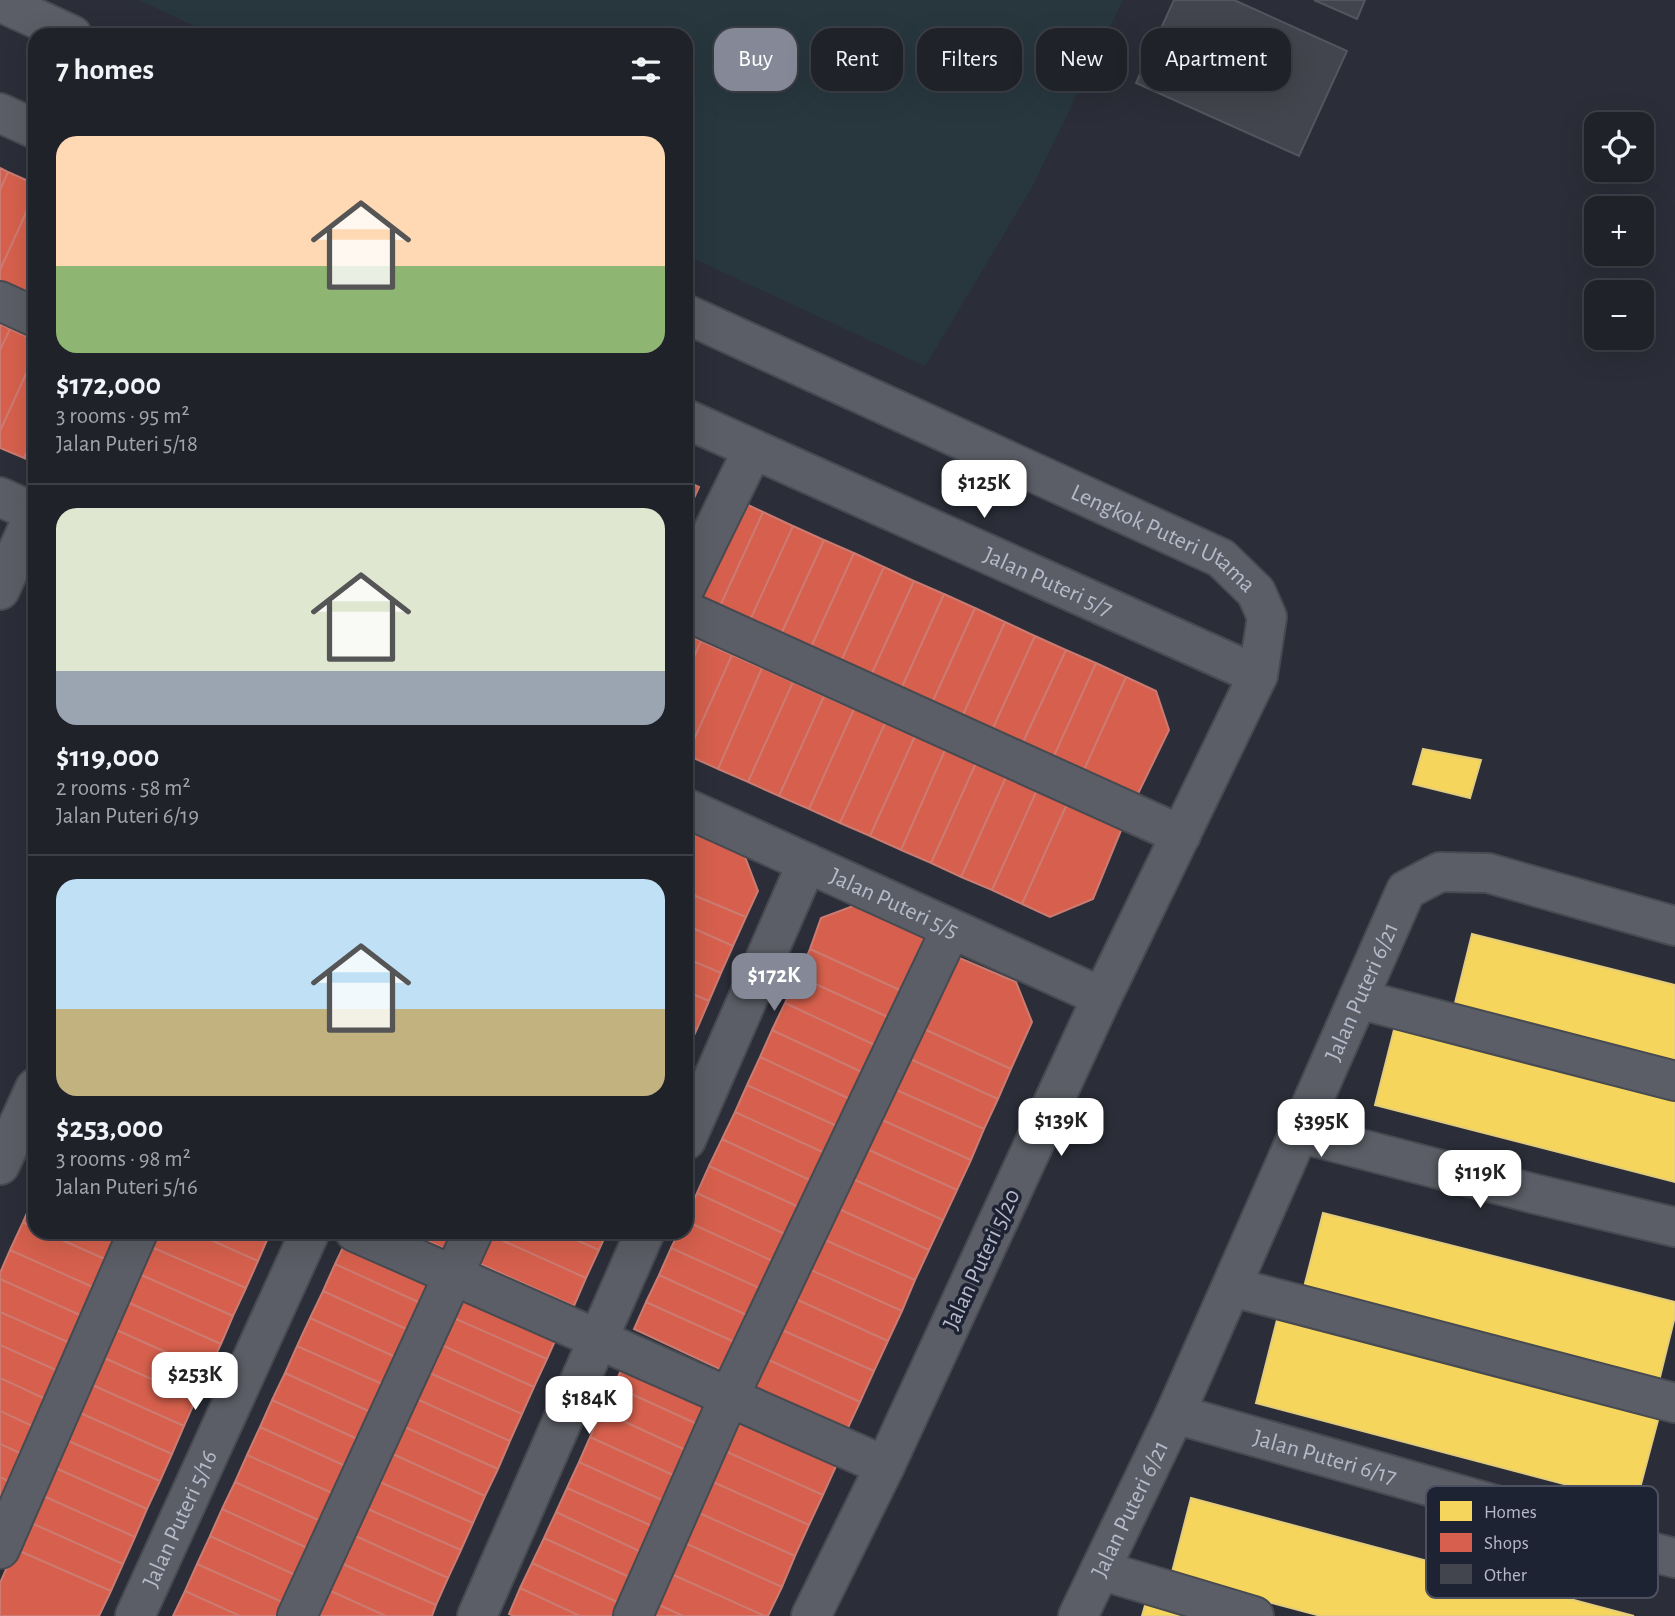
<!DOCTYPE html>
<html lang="en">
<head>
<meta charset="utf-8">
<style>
  body { margin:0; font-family:"Alegreya Sans",sans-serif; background:#282a32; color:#f1f3f6; height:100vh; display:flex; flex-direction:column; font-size:26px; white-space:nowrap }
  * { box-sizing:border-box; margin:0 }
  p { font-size:23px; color:#a2a4a8 }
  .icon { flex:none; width:38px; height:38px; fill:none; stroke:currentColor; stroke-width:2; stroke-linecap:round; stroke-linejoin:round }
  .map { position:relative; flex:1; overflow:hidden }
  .details { position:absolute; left:28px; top:28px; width:665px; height:1211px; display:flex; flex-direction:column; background:#20222a; border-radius:21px; box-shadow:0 7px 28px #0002,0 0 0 2px #3d3f47 }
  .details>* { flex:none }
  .top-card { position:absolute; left:714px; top:28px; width:665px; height:63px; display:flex; gap:14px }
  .tools { position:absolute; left:1584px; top:112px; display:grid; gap:14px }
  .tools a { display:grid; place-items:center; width:70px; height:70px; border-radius:14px; background:#20222a; box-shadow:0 7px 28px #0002,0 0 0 2px #3d3f47; font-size:35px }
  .price { position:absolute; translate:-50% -60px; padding:0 16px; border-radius:14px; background:#fff; color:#222; font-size:23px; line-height:46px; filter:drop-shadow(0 2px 4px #0008) }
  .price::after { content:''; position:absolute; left:50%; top:42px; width:21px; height:16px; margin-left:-10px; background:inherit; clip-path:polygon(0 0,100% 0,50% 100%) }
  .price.selected { background:#858896; color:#fff }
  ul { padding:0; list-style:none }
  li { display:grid; align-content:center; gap:14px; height:371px; padding:0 28px }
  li+li { border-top:2px solid #3d3f47 }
  li span { display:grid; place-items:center; height:217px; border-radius:21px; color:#555 }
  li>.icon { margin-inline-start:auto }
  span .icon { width:126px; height:126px; fill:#fffc; stroke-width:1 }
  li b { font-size:30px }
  h2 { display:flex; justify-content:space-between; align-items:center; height:84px; padding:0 28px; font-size:30px }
  .tag { padding:0 24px; border-radius:21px; background:#20222a; box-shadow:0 7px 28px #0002,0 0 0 2px #3d3f47; font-size:24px; line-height:63px }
  .tag.selected { background:#858896; color:#fff }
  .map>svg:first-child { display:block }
  .green { fill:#28373e }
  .homes { fill:#f6d55c; stroke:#e3cd7d; stroke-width:2 }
  .shops { fill:#d6604d; stroke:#cc7b72; stroke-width:2 }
  .building { fill:#43454e; stroke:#53565f; stroke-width:2 }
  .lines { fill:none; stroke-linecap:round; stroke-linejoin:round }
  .minor-casing { stroke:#474a51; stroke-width:42 }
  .minor { stroke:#5b5e66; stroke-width:38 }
  .labels { text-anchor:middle; stroke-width:7; stroke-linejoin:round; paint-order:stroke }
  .street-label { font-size:24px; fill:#b6b9c9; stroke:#1e2333 }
  .key { fill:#1e2333; stroke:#4c5060; stroke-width:2 }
  .key-label { font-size:19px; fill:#b6b9c9 }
</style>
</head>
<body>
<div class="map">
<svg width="1675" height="1616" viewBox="0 0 1675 1616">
  <rect width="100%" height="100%" fill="#2b2e38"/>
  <path class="green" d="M139 0H1123L1032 187 925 366 686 255V35H214Z"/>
  <path class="homes" d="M1423 749 1481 760 1470 798 1413 784Z
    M1472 934 1675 985V1067L1453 1011Z
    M1396 1022 1675 1094V1182L1375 1105Z
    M1323 1213 1675 1302V1316L1659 1381 1303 1291Z
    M1280 1308 1661 1409 1636 1503 1256 1403Z
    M1191 1498 1634 1616H1321L1171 1576Z
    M1148 1595 1230 1616H1142Z"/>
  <path class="shops" d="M0 168 8 172 0 190Z
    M8 172 35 184V193L0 270V190Z
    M35 193V273L22 300 0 290V270Z
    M35 273V306L22 300Z
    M0 324 10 329 0 350Z
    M10 329 35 340V354L0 431V350Z
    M35 354V435L24 458 0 448V431Z
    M35 435V463L24 458Z
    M686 481 699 487 686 516Z
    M733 498 763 512 716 615 686 601Z
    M763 512 793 526 746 629 716 615Z
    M793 526 824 540 777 643 746 629Z
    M824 540 854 553 807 656 777 643Z
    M854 553 884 567 837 670 807 656Z
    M884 567 914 581 867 684 837 670Z
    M914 581 944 594 897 698 867 684Z
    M944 594 975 608 928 712 897 698Z
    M975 608 1005 622 958 726 928 712Z
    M1005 622 1035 636 988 739 958 726Z
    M686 634 701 641 686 675Z
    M1035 636 1066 650 1018 753 988 739Z
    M701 641 732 655 687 755 686 675Z
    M1066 650 1096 663 1049 767 1018 753Z
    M732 655 762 668 718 769 687 755Z
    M1096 663 1126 677 1079 781 1049 767Z
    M762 668 793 682 748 782 718 769Z
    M1126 677 1156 691 1169 730 1133 804 1079 781Z
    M793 682 824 696 779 796 748 782Z
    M824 696 854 709 809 809 779 796Z
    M854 709 885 723 840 823 809 809Z
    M885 723 915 736 870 836 840 823Z
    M915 736 945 750 901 850 870 836Z
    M945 750 976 763 931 863 901 850Z
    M976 763 1006 777 961 877 931 863Z
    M1006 777 1037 790 992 890 961 877Z
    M1037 790 1067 804 1022 904 992 890Z
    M1067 804 1122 828 1093 899 1050 917 1022 904Z
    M686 828 742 849 758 891 746 917 686 892Z
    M686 892 746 917 733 946 686 925Z
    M861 903 928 932 902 991 810 949 821 918Z
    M686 925 733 946 721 973 686 958Z
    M810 949 902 991 890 1018 798 976Z
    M943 951 1016 982 1032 1022 1011 1069 911 1023Z
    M686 958 721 973 709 1001 686 991Z
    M798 976 890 1018 877 1046 785 1003Z
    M686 991 709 1001 697 1029 686 1024Z
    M785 1003 877 1046 864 1073 772 1030Z
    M911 1023 1011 1069 998 1099 897 1053Z
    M686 1024 697 1029 686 1052Z
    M772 1030 864 1073 852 1100 760 1057Z
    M897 1053 998 1099 984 1129 883 1084Z
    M760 1057 852 1100 839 1127 747 1085Z
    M883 1084 984 1129 971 1160 869 1114Z
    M747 1085 839 1127 827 1154 735 1112Z
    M735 1112 827 1154 814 1182 722 1139Z
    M869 1114 971 1160 957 1190 856 1144Z
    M722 1139 814 1182 801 1208 709 1166Z
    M856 1144 957 1190 943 1220 842 1174Z
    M709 1166 801 1208 789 1236 697 1193Z
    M842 1174 943 1220 929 1250 828 1204Z
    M697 1193 789 1236 777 1263 686 1221V1217Z
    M35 1195V1228L23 1222Z
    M828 1204 929 1250 915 1280 814 1235Z
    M686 1221 777 1263 764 1290 671 1248 679 1232H686Z
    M23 1222 35 1228V1232H44L116 1264 104 1292 10 1250Z
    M44 1232H118L116 1264Z
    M155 1232H193L258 1261 246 1288 149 1246Z
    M193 1232H267L270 1233 258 1261Z
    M408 1232H456L448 1250Z
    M487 1232H558L599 1250 586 1278 486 1233Z
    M558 1232H607L599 1250Z
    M486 1233 586 1278 574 1306 474 1261Z
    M814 1235 915 1280 902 1311 800 1265Z
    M348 1237 440 1278 427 1306 335 1264Z
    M149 1246 246 1288 233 1316 137 1273Z
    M671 1248 764 1290 751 1317 659 1275Z
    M10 1250 104 1292 91 1320 0 1279V1273Z
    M335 1264 427 1306 415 1333 323 1291Z
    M800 1265 902 1311 888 1341 787 1295Z
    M137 1273 233 1316 221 1344 125 1301Z
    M659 1275 751 1317 739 1344 646 1302Z
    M0 1279 91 1320 79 1347 0 1312Z
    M459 1287 559 1332 547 1359 447 1315Z
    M323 1291 415 1333 402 1360 310 1318Z
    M787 1295 888 1341 874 1371 773 1326Z
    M125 1301 221 1344 208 1371 112 1328Z
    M646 1302 739 1344 726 1372 634 1329Z
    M0 1312 79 1347 67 1375 0 1345Z
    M447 1315 547 1359 534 1387 435 1342Z
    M310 1318 402 1360 389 1387 297 1346Z
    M773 1326 874 1371 860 1402 760 1356Z
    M112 1328 208 1371 196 1399 100 1356Z
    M435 1342 534 1387 522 1414 423 1370Z
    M0 1345 67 1375 54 1403 0 1378Z
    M297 1346 389 1387 377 1415 285 1373Z
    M100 1356 196 1399 184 1426 88 1383Z
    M760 1356 860 1402 846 1432 746 1386Z
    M625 1361 720 1404 708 1429 614 1386Z
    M423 1370 522 1414 510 1441 410 1396Z
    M285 1373 377 1415 364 1442 272 1400Z
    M0 1378 54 1403 41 1430 0 1411Z
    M88 1383 184 1426 172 1454 76 1411Z
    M614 1386 708 1429 696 1455 602 1411Z
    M410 1396 510 1441 498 1469 398 1424Z
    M272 1400 364 1442 352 1469 260 1427Z
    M0 1411 41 1430 29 1457 0 1444Z
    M76 1411 172 1454 160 1481 64 1439Z
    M602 1411 696 1455 684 1480 590 1437Z
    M738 1420 837 1464 823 1495 725 1451Z
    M398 1424 498 1469 485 1496 386 1451Z
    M260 1427 352 1469 339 1496 247 1455Z
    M590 1437 684 1480 673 1505 579 1462Z
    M64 1439 160 1481 147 1509 51 1466Z
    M0 1444 29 1457 16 1485 0 1477Z
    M386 1451 485 1496 473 1523 373 1479Z
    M725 1451 823 1495 809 1525 711 1481Z
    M247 1455 339 1496 327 1524 235 1482Z
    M579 1462 673 1505 661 1530 567 1488Z
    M51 1466 147 1509 135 1537 39 1494Z
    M0 1477 16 1485 0 1511Z
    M373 1479 473 1523 461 1550 361 1506Z
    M711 1481 809 1525 795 1556 697 1512Z
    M235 1482 327 1524 314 1551 222 1509Z
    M567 1488 661 1530 650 1556 556 1512Z
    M39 1494 135 1537 123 1564 27 1521Z
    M361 1506 461 1550 448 1578 349 1533Z
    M222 1509 314 1551 302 1578 210 1536Z
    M556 1512 650 1556 638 1581 544 1538Z
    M697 1512 795 1556 782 1587 683 1542Z
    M27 1521 123 1564 111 1591 15 1549Z
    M349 1533 448 1578 436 1605 336 1561Z
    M210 1536 302 1578 289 1605 197 1564Z
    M544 1538 638 1581 626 1606 532 1563Z
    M683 1542 782 1587 768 1616H765L669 1573Z
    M15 1549 111 1591 99 1616H0V1583Z
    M336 1561 436 1605 432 1616H386L324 1588Z
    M532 1563 626 1606 622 1616H580L520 1588Z
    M197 1564 289 1605 284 1616H240L185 1591Z
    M669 1573 765 1616H683L655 1603Z
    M324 1588 386 1616H313Z
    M520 1588 580 1616H514L509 1614Z
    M185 1591 240 1616H173Z
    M655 1603 683 1616H650Z"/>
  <path class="building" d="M1174 0H1234L1347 51 1299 156 1136 83Z
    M1314 0H1365L1357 19Z"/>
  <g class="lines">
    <g class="minor-casing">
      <g id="minor">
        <path d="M0 2 72 35"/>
        <path d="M0 113 35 129"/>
        <path d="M0 301 35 317"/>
        <path id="s1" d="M686 314 1221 558 1256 592 1267 617 1258 675 1102 997 885 1466 811 1616"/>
        <path id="s2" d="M686 419 1258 675"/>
        <path d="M0 497 35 513"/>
        <path d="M686 586 753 449"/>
        <path d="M0 590 35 512"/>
        <path d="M686 611 1181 835"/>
        <path id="s3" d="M686 808 1102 997"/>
        <path d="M1358 999 1675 1081"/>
        <path d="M1299 1133 1535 1194 1675 1227"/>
        <path d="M686 1140 807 863"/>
        <path d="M0 1165 35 1088"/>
        <path d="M355 1232 885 1466"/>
        <path d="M1232 1287 1675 1403"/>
        <path id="s4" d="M1175 1414 1563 1524 1640 1549 1675 1558"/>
        <path d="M0 1549 138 1232"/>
        <path d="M1100 1570 1254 1616"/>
        <path id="s5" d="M135 1616 310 1232"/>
        <path d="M297 1616 473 1232"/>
        <path d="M477 1616 645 1232"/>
        <path d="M633 1616 729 1397 951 929"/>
        <path id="s6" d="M1078 1616 1175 1414 1406 890 1440 872 1488 873 1675 926"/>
      </g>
    </g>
    <use href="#minor" class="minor"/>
  </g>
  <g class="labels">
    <g class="street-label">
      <text dy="8" stroke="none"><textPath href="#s1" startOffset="528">Lengkok Puteri Utama</textPath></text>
      <text dy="8" stroke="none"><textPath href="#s2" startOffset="397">Jalan Puteri 5/7</textPath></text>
      <text dy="8" stroke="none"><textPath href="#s3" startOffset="229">Jalan Puteri 5/5</textPath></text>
      <text dy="8" stroke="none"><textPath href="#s6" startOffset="686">Jalan Puteri 6/21</textPath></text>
      <text transform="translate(981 1259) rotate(-65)" y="8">Jalan Puteri 5/20</text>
      <text dy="8" stroke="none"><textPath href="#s4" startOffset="156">Jalan Puteri 6/17</textPath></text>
      <text dy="8" stroke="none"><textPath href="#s6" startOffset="119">Jalan Puteri 6/21</textPath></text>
      <text dy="8" stroke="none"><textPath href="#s5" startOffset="107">Jalan Puteri 5/16</textPath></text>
    </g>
  </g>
  <rect x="1426" y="1486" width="232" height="112" rx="10" class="key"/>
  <rect x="1440" y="1501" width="32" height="20" fill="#f6d55c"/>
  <rect x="1440" y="1533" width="32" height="19" fill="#d6604d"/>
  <rect x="1440" y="1564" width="32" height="20" fill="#43454e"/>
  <g class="key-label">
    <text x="1484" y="1518">Homes</text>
    <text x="1484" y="1549">Shops</text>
    <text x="1484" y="1581">Other</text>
  </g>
</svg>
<div class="tools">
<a><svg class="icon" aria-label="locate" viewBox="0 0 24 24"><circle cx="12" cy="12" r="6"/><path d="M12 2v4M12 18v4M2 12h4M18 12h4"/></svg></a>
<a>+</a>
<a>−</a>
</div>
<b class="price" style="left:984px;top:520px">$125K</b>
<b class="price selected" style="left:774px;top:1013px">$172K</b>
<b class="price" style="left:1061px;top:1158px">$139K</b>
<b class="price" style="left:1321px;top:1159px">$395K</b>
<b class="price" style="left:1480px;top:1210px">$119K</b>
<b class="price" style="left:195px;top:1412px">$253K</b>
<b class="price" style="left:589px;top:1436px">$184K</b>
<div class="top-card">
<a class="tag selected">Buy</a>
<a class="tag">Rent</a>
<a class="tag">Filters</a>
<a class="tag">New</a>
<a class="tag">Apartment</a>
</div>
<section class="details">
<h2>7 homes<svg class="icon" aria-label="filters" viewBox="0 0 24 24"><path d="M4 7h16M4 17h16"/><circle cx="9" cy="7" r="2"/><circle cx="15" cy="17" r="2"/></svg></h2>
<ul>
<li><span style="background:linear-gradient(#ffd9b3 60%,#8fb573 0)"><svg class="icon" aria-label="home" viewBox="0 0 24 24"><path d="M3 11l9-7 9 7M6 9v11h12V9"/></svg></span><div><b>$172,000</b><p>3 rooms · 95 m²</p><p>Jalan Puteri 5/18</p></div></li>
<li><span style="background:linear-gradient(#dfe7d0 75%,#9aa5b1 0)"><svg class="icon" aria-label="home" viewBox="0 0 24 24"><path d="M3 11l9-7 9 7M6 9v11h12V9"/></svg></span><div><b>$119,000</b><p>2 rooms · 58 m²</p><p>Jalan Puteri 6/19</p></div></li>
<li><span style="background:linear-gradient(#bfe0f5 60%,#c2b280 0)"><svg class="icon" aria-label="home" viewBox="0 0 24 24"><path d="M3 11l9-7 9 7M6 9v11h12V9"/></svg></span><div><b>$253,000</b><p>3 rooms · 98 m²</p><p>Jalan Puteri 5/16</p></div></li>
</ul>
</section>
</div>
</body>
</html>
